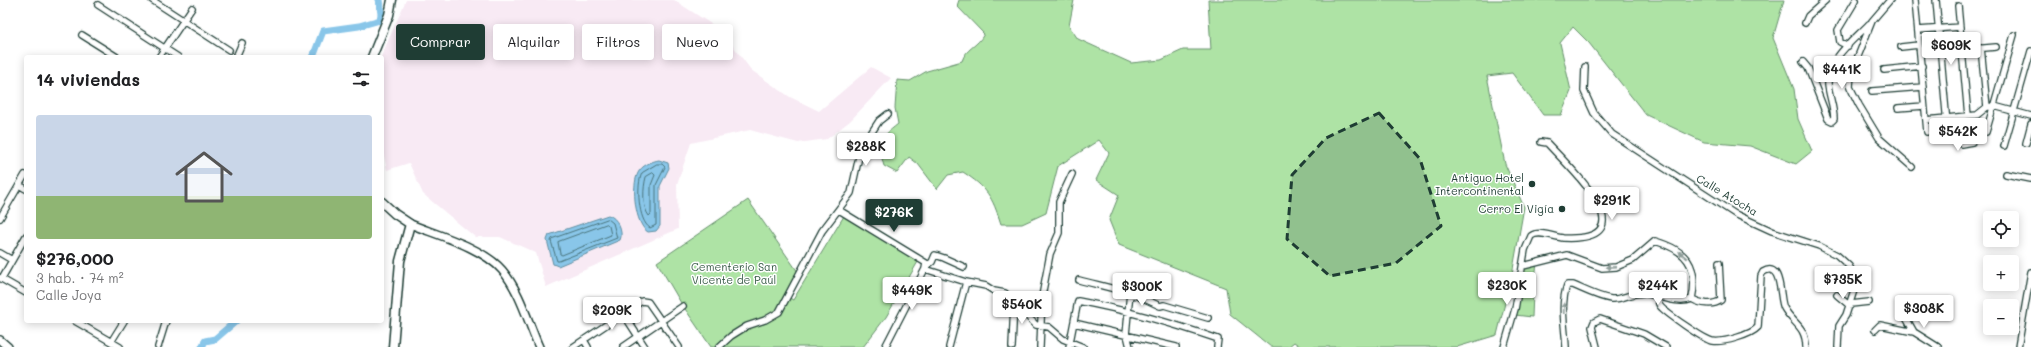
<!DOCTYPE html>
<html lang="es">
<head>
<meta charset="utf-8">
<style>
  body { margin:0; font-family:Mali,sans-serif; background:#f2f2f2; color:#202124; height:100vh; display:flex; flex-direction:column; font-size:15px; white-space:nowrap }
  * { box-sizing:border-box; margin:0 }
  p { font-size:13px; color:#757577 }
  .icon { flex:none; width:22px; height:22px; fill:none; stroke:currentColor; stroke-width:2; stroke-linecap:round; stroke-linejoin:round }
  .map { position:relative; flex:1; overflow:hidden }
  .panel { position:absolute; left:24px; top:55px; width:360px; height:268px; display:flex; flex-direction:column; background:#fff; border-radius:4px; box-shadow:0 2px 10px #0003 }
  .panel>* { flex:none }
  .guide { position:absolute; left:396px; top:24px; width:380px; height:36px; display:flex; gap:8px }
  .controls { position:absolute; left:1983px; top:211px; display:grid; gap:8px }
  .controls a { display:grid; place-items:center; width:36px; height:36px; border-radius:4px; background:#fff; box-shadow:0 2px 10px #0003; font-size:20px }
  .price { position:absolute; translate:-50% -34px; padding:0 9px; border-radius:4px; background:#fff; color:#222; font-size:13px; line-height:26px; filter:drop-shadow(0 1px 2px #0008) }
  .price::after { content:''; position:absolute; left:50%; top:24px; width:12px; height:9px; margin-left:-6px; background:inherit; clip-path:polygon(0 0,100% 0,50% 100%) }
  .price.current { background:#1f3d34; color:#fff }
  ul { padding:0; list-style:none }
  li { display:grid; align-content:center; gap:8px; height:212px; padding:0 12px }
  li span { display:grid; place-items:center; height:124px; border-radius:4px; color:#555 }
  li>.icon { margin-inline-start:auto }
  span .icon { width:72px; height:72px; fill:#fffc; stroke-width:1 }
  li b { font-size:17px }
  h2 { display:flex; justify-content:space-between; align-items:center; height:48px; padding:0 12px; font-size:17px }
  .pill { padding:0 14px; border-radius:4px; background:#fff; box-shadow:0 2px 10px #0003; font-size:14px; line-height:36px }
  .pill.current { background:#1f3d34; color:#fff }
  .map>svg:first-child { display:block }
  .built { fill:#f8eaf4 }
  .green { fill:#aee3a5; stroke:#66906c }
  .water { fill:#89c6e9; stroke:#5f8fa1 }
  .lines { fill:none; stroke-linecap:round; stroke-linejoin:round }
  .shore { stroke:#49747c; stroke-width:1 }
  .river { stroke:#89c6e9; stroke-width:7 }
  .minor-casing { stroke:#1f3d34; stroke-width:8 }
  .major-casing { stroke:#1f3d34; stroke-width:10 }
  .highway-casing { stroke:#1f3d34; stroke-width:11 }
  .minor { stroke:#fff; stroke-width:5.5 }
  .major { stroke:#fff; stroke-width:7 }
  .highway { stroke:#fff; stroke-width:8 }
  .oneway { fill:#8f9e9a }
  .marked { fill:#1f3d34; fill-opacity:0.2; stroke:#1f3d34; stroke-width:3; stroke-dasharray:8 5; stroke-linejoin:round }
  .poi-dot { fill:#1f3d34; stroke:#fff; stroke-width:1.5 }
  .labels { text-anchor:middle; stroke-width:3; stroke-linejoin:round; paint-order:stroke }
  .poi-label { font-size:11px; fill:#1f3d34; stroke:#fff; text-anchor:end }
  .street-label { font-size:11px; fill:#1f3d34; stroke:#fff }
  .park-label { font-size:11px; fill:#3c5e4b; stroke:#fff }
</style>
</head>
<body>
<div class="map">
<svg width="2031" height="347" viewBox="0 0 2031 347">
  <rect width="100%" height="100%" fill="#fff"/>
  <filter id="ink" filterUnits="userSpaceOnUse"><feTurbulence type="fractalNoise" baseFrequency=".025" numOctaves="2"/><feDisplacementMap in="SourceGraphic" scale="8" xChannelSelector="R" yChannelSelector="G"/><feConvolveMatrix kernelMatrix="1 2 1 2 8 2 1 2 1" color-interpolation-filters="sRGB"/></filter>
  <g filter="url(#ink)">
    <path class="built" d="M406 0H674L722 31 751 70 790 97 819 111 871 67 891 78 850 121 827 139 798 143 750 130 691 143 677 184 678 229 546 287 536 253 500 237H475L423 194 409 163 387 170 382 147 381 57Z"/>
    <path class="green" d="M959 0H1074L1069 26 1078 39 1131 63 1161 60 1183 50H1211L1208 0H1784L1773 38 1794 89 1798 119 1812 151 1796 164 1750 146 1704 142 1646 115 1589 43 1573 27 1560 43 1571 91 1561 115H1543L1512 73 1487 76 1505 164 1524 207 1512 275 1497 335 1457 347H1301L1294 342 1288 347H1271L1230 314 1226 288 1119 245 1109 220 1119 195 1096 180 1109 153 1099 140 1058 166 1046 213 1022 224H1001C992 196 987 188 963 172L948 175 937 189 918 164 909 157 897 173 884 166C877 142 879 139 898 124L895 108 897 80 910 81 927 71 962 61C966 48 977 47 984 34L957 6Z
      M748 200 798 272 777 312 765 319 748 323 724 339 717 347H711L681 303 657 262Z
      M844 216 919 260 886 317 863 347H722L745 329 766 323 774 318 780 314 788 297 793 300Z
      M1537 263 1533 293 1532 317 1515 315 1523 269Z"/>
    <path class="water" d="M659 160 668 163 669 168 660 186V226L656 231 648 232C635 225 631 186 638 173 641 166 652 161 659 160Z
      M608 215C617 217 624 232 620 240L558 266 553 264 547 240 549 235Z"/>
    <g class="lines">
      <path class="shore" d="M657 164H662L665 167 656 185V225L650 228C638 221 636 184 642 173Z
        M653 173 655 175 651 185V214L649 216C642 207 643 188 646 177Z
        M608 219 613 223 617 238 559 261H557L551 241 552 239Z
        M607 224 609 226 611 235 562 255 560 254 558 242Z"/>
      <path class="river" d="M313 57 323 31 359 26 380 20 381 14 379 0
        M202 347 205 341 215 339 236 321"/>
      <g class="minor-casing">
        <path id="minor" d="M152 0 229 50
          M1890 0 1872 21 1851 74 1850 87 1859 105 1879 138 1912 167
          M1915 0 1927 132
          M1936 0 1948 135 1950 136 1972 134
          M98 5 178 57
          M1958 6 1968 116
          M1805 23 1808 16 1826 0
          M1918 30 1960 27
          M82 35 117 57
          M1848 46 1840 42 1838 30 1856 0
          M1901 47 1919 45
          M1981 48 1987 107
          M1962 50 1996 47
          M159 57 192 8
          M236 57 242 43
          M1803 62 1808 68 1828 119 1832 121 1834 119C1834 107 1829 96 1828 85 1827 59 1853 41 1869 24
          M1585 67 1584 91 1594 113 1612 134 1735 214 1772 231 1819 246 1837 255 1849 266 1855 276 1856 284 1846 315 1839 326 1838 347
          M1884 70 1922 66
          M1872 91 1923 87
          M1898 108 1924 106
          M1926 120 1977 115 1987 107 1994 106 2031 116
          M1986 132 2014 35
          M1959 135 1961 144 1972 142
          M2026 143 2031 124
          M2004 146 2031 51
          M2006 174 2031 179
          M19 185 26 189
          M839 210 926 263 925 269 885 347
          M0 218 25 175
          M0 253 12 260
          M926 266 932 262 935 255 944 258 964 267
          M1523 266 1567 255 1602 268 1616 267 1633 260 1655 241C1686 250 1699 265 1692 299 1677 305 1659 295 1644 293 1633 292 1622 300 1611 299 1598 297 1585 290 1573 285H1567C1560 305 1565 327 1566 347
          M925 269 966 282 986 286 994 291 1005 293 1014 303 1025 307 1028 317 1036 325 1049 327 1063 339 1083 347
          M0 278 26 293
          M2 278 26 236
          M1079 280C1109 288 1133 292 1160 306L1164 305 1208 318
          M1837 295 1850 306
          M1658 297C1658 300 1658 303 1660 306 1666 313 1703 339 1712 341 1723 343 1751 335 1758 327L1761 276 1763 272C1783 260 1779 300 1784 308 1793 324 1806 326 1806 347
          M1692 299C1701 304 1713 306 1721 300L1719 263
          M1851 304 1869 302
          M623 313 645 347
          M1905 316 1914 332 1938 347
          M75 321 120 347
          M1074 323 1176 347
          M1875 330 1880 325 1914 332
          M1126 335 1130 292
          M1127 335 1130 347
          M584 340 588 347
          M111 342 124 321
          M158 347 166 321
          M573 347 642 301 648 302 679 347
          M623 347 683 306
          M719 347 731 336 747 326 765 320 779 312 822 231 851 193 860 152 866 141 879 121 888 114
          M949 347 966 282
          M1012 347 1014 303
          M1040 347 1042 296 1050 254 1059 233V202L1072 174
          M1069 347 1078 301C1126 310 1172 323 1218 339L1217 347
          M1504 347 1515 309 1525 250 1531 236C1539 230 1554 237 1563 238 1651 242 1570 168 1547 143L1541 142
          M1597 347 1592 327 1594 322 1600 319 1644 334 1666 347
          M2018 347 2031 272"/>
      </g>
      <g class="major-casing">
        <path id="major" d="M410 224C437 235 482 247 502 270 520 291 528 322 539 347
          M0 340 8 347"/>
      </g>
      <g class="highway-casing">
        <path id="highway" d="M372 57 389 15 392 0
          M382 202 395 214 410 224 400 261 393 347"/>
      </g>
      <use href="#minor" class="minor"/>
      <use href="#major" class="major"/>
      <use href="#highway" class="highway"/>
    </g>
    <defs><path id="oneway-solid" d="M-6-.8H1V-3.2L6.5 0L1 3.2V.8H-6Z"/></defs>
    <g class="oneway">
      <use href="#oneway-solid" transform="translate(1683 255) rotate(-139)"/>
      <use href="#oneway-solid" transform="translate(1611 267) rotate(177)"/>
      <use href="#oneway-solid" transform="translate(1564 308) rotate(-88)"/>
    </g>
  </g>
  <path class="marked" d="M1379 113 1420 159 1441 226 1396 263 1330 276 1287 239 1292 175 1326 138Z"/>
  <g class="poi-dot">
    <circle cx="1532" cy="184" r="4"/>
    <circle cx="1562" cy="209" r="4"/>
  </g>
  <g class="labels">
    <g class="poi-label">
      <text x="1524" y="182">Antiguo Hotel<tspan x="1524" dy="13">Intercontinental</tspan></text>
      <text x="1554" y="213">Cerro El Vigía</text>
    </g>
    <g class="street-label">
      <text transform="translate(1727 195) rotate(31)" y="4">Calle Atocha</text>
    </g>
    <g class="park-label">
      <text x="734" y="271">Cementerio San<tspan x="734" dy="13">Vicente de Paúl</tspan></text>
    </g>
  </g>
</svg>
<div class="controls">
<a><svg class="icon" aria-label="locate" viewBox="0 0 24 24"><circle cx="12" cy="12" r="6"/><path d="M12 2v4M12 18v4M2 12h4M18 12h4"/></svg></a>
<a>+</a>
<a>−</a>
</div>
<b class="price" style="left:1951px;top:66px">$609K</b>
<b class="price" style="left:1842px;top:90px">$441K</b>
<b class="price" style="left:1958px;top:152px">$542K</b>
<b class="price" style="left:866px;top:167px">$288K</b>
<b class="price" style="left:1612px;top:221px">$291K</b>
<b class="price current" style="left:894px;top:233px">$276K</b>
<b class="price" style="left:1843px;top:300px">$735K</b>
<b class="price" style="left:1507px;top:306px">$230K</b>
<b class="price" style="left:1658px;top:306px">$244K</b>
<b class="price" style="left:1142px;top:307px">$300K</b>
<b class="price" style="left:912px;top:311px">$449K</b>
<b class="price" style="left:1022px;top:325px">$540K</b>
<b class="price" style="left:1924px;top:329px">$308K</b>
<b class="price" style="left:612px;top:331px">$209K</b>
<div class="guide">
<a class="pill current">Comprar</a>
<a class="pill">Alquilar</a>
<a class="pill">Filtros</a>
<a class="pill">Nuevo</a>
</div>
<section class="panel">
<h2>14 viviendas<svg class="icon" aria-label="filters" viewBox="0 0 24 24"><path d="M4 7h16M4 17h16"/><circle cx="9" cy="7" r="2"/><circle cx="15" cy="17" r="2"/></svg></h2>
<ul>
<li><span style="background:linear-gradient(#c9d6e8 65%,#8fb573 0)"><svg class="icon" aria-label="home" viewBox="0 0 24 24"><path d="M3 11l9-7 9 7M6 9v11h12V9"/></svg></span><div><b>$276,000</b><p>3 hab. · 74 m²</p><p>Calle Joya</p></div></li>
</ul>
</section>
</div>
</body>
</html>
